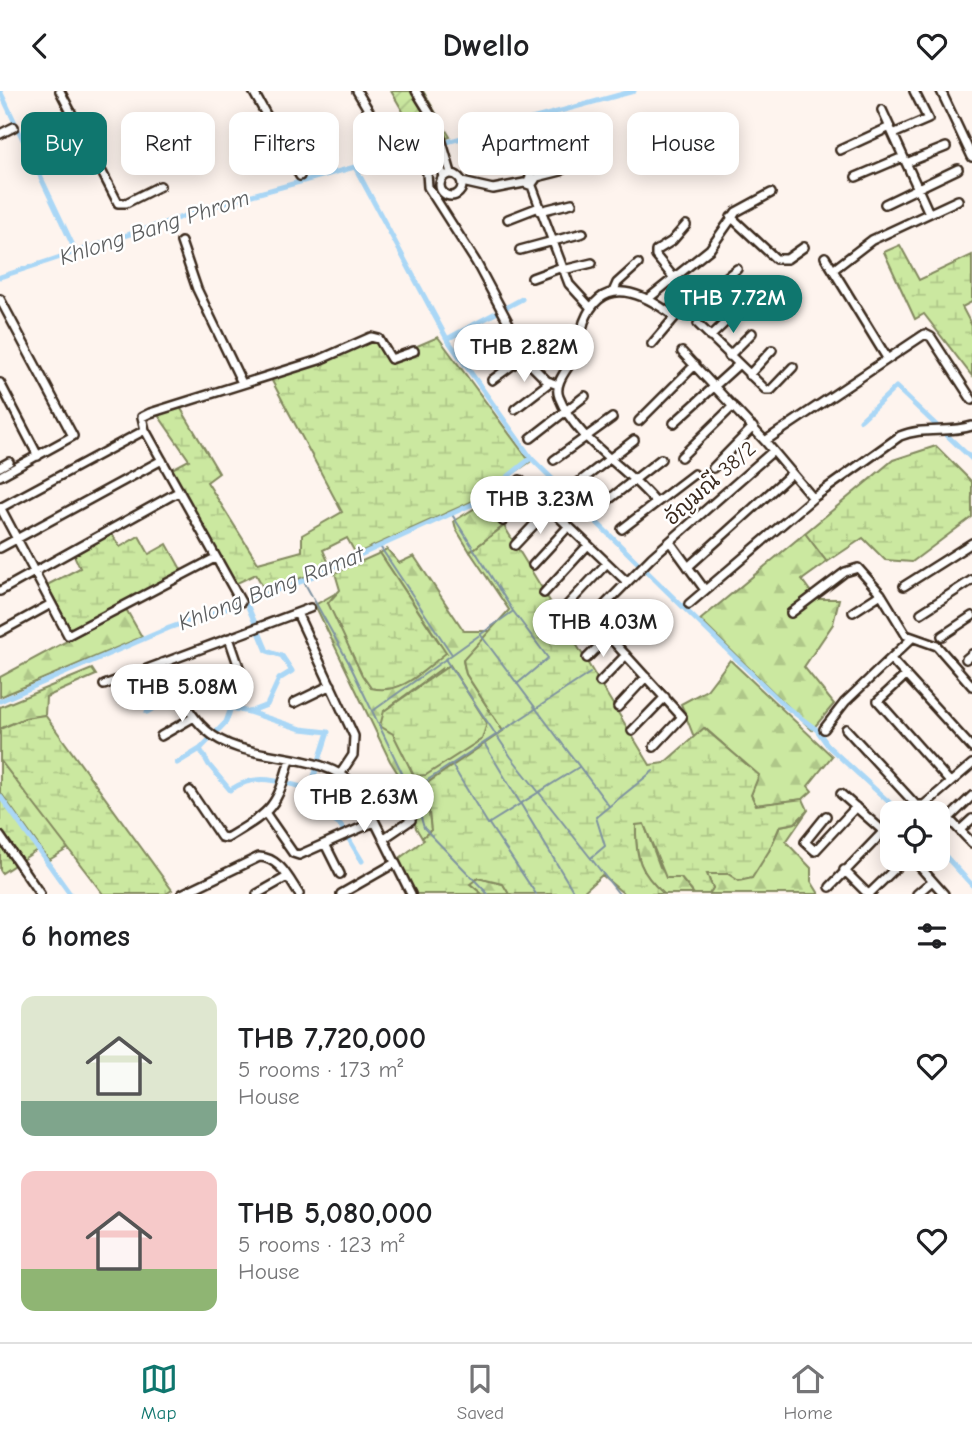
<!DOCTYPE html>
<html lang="en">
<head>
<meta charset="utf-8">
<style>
  body { margin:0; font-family:"Comic Neue","Playpen Sans Thai",sans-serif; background:#f2f2f2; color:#202124; height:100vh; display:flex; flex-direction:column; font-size:26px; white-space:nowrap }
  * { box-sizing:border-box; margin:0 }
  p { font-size:23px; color:#757577 }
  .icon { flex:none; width:38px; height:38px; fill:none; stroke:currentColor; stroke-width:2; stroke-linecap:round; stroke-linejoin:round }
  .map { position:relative; height:803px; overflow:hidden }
  .panel { display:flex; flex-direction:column; background:#fff; flex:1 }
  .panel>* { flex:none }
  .guide { position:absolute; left:21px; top:21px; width:931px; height:63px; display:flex; gap:14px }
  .controls { position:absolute; left:880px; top:710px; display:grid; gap:14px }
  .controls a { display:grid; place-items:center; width:70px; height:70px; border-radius:14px; background:#fff; box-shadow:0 4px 18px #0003; font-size:35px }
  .price { position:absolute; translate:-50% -60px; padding:0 16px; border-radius:24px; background:#fff; color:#222; font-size:23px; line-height:46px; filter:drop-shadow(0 2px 4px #0008) }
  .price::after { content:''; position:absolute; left:50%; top:42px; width:21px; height:16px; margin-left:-10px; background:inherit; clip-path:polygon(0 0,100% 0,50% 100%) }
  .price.current { background:#0f766e; color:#fff }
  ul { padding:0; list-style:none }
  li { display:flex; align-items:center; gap:21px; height:175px; padding:0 21px }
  li span { display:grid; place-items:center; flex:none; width:196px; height:140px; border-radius:14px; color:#555 }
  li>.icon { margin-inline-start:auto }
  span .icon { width:84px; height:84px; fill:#fffc; stroke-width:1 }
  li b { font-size:30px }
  h2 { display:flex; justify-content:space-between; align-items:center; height:84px; padding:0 21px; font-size:30px }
  .chip { padding:0 24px; border-radius:14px; background:#fff; box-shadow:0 4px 18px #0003; font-size:24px; line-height:63px }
  .chip.current { background:#0f766e; color:#fff }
  header { display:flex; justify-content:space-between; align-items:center; height:91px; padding:0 21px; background:#fff; font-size:32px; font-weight:700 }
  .menu { display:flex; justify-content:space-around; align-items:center; height:98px; border-top:2px solid #e0e0e0; background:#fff; font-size:19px; color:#757577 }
  .menu a { display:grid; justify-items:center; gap:4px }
  .menu .current { color:#0f766e }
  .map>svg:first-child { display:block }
  .forest { fill:url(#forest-firs); stroke:#83895f; stroke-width:2; fill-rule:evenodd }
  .wetland { fill:url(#wetland-marsh); stroke:#83895f; stroke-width:2 }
  .garden { fill:url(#garden-furrows); stroke:#83895f; stroke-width:2 }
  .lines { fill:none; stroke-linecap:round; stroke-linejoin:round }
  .stream { stroke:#7e92a0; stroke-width:2 }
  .canal { stroke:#aad7f6; stroke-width:5 }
  .minor-casing { stroke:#3b2a1e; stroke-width:12 }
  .minor { stroke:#fff; stroke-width:7 }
  .labels { text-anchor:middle; stroke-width:5; stroke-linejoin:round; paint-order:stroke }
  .street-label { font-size:21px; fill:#3b2a1e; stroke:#fff }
  .water-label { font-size:23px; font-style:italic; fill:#5c5e5f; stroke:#fff }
</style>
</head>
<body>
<header><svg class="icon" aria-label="back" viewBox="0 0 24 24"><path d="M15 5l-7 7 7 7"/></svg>Dwello<svg class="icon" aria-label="heart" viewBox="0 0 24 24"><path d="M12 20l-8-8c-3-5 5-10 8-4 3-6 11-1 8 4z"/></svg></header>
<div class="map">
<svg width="972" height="803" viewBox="0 0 972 803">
  <defs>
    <pattern id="forest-firs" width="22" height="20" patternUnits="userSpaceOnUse" patternTransform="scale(1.75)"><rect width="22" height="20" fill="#cbe8a0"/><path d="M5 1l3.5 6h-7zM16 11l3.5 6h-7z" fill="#afc789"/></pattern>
    <pattern id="wetland-marsh" width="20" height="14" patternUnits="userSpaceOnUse" patternTransform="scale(1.75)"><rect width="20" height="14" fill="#cbe8a0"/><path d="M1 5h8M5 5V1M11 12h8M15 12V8" fill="none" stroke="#afc789"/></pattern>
    <pattern id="garden-furrows" width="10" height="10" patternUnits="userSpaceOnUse" patternTransform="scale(1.75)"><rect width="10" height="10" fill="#cbe8a0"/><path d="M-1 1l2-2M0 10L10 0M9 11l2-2" fill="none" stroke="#afc789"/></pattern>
  </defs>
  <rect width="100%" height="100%" fill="#fef4ee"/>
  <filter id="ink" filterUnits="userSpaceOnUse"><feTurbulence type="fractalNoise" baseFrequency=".0143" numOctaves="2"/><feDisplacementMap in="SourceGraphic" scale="14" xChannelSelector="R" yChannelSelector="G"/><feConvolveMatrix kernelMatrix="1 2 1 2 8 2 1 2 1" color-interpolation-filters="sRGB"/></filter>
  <g filter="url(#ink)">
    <path class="forest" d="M516 392 525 400 506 433 470 461 456 438 454 430Z
      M805 442 827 471 802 489 816 508H839L833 533 804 576 834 613 812 639 700 529Z
      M387 458 399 472 414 465 464 540H492L463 570 466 583 503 640 426 693 431 739 422 747 416 737 407 697 390 670 315 514 336 502 328 512 446 561 380 462ZM441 578 414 685 384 620Z
      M126 518 142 546 0 606V586Z
      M730 569 832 665 808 695 812 700 803 708 756 714 751 704 758 684 705 637 694 646 681 613 707 599Z
      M92 578 96 584 46 606 45 624 25 627 0 638V616Z
      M0 669 69 757 49 769 0 701Z
      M808 719 786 751 811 777V790L819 803H709L713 797 706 783H728L769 760 780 735 795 732Z
      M636 733H644L660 776 681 787 694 803H664C640 782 635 766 636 733Z
      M478 787 503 793 509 803H482L469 792Z"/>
    <path class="wetland" d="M900 154 919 189 972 164V211L962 216 972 235V285L924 223 915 228 884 161Z
      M438 246 530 371 473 410 356 463 347 447 323 459 330 475 266 502 256 483 235 493 172 378 189 369 158 324 180 316 219 382 207 391 258 472 302 460V444L342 421 271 288 372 250 386 254 394 265Z
      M936 355 972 391V426L912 471 885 469 863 447 827 471 805 442 893 369Z
      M504 435 650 674 664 672 704 637 759 684 751 704 756 714 803 708 808 719 795 732 780 735 769 760 752 787 739 790 728 783H707L713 797 709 803H694L681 787H666L644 733 636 734C635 766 640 782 664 803H624L602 784 581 803H509L503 793 478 787 470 793 482 803H416L397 769 424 749 422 747 431 739 426 693 503 640 466 583 463 569 509 519 470 461Z
      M111 442 120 456 139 445 149 463 167 453 182 480 71 539 47 494 80 477 73 462Z
      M380 462 446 562C422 580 403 604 371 597L362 584 328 512 340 499 335 482Z
      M450 574 487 632 482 648 426 684 414 685 393 643 380 635 384 620Z
      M45 624 172 799 166 803H103L0 669V638L25 627Z
      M0 701 40 757 2 782 0 779Z"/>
    <path class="garden" d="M391 0H423L450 46 423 55Z"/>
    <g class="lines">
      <path class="stream" d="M451 422 513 520 548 567 517 593
        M379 454 451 562
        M303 489 349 572 417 713 424 737 488 803
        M480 543 609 715
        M445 568 511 666 619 803
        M374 619 512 521
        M484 652 575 803
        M452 674 488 733 579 676
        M411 700 590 582
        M489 733 536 803
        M592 766 605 755 596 726 653 680"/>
      <path class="canal" d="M0 0 76 161
        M355 76 447 248 531 367 682 515 785 615 817 639 829 656 902 723
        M0 186 230 110 634 0
        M447 248 522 208
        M861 329 896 296 972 368
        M0 610 169 537 300 491 475 412 531 367
        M147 621 199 590 214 585 231 617 249 621 267 614 279 588 292 580 282 565 267 560 246 511
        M249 621 301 638 328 641 310 698 313 715 341 735 362 770
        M200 658 226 631 231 617
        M177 672 200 658 209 674 230 699C258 680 279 691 310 698
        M0 705 70 803
        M938 757 972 794"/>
      <g class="minor-casing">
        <path id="minor" d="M60 0 118 112H126L160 95
          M253 0 300 85
          M357 0 391 57
          M416 0 437 34 451 82
          M941 0 972 66
          M882 19 929 122
          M429 25 443 86
          M0 43 14 36
          M893 43 928 28 914 0
          M522 57 531 82 528 92
          M840 59 890 36
          M426 69 428 96 476 171 531 274 547 290 558 294
          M469 70 549 51
          M906 72 946 56
          M440 94a11 11 0 1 1 22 0a11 11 0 1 1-22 0Z
          M856 86 903 66
          M462 91 493 98 524 92 532 95 569 193 591 217
          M532 93 537 86 561 80
          M885 113 958 78
          M540 120 572 112
          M731 126 776 168H787L804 156
          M508 128 539 116
          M181 151 197 198 242 292
          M520 159 583 142
          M825 166 887 267
          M563 179 592 172
          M833 179 872 149 958 109
          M532 187 562 176
          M674 187 656 165V160L672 150 686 134
          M613 201 617 192 638 173
          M649 207 710 158 736 121 771 102
          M0 208 73 345 0 385
          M698 233 766 299H771L793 276
          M710 246 736 221
          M652 253 675 226 737 178
          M682 261 765 350 813 407
          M729 265 752 242
          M749 284 772 259
          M492 289 526 264
          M0 292 38 365
          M515 318 550 291
          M639 330 695 274
          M674 332 738 274
          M145 339 241 511
          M531 347 585 305
          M765 350 925 243 931 246 972 309
          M681 366 733 315
          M554 369 612 327
          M0 376 9 371
          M713 377 753 336
          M520 389 627 491
          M578 392 634 349
          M656 412C628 376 576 350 559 306 553 291 570 276 576 263 580 253 581 242 584 231 603 181 645 203 675 226
          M0 416 68 544 215 467
          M0 417 145 339 142 326 150 322 319 269 371 246 379 248 391 268 414 260
          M598 417 661 368
          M503 430 530 399
          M622 438 694 383
          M670 451 705 499
          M515 454 549 418
          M0 457 162 369
          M533 474 568 436
          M688 476 792 382
          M904 495 972 452
          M0 500 178 401
          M544 502 588 454
          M689 513 813 407 900 345C923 335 948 343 972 335
          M853 521 881 503
          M297 522 354 645 353 664 341 682
          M791 522 845 481 858 477 881 503 906 544 937 555 972 595
          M921 522 972 489
          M558 524 607 472
          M592 527 682 626 654 656
          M0 541 51 513
          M576 543 652 466 773 360
          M942 545 972 525
          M229 547 242 585
          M587 567 609 545
          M891 568 972 657
          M966 568 972 563
          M162 572C175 594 187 622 206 639 245 675 317 655 358 697L411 803
          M906 584 878 610 950 691
          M600 591 626 564
          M104 594 310 517
          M294 612 331 594
          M618 616 646 586
          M824 638 845 611 911 548
          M846 638 916 714H924L972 673
          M632 640 665 606
          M161 645 194 626
          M190 700 221 746 227 747C271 720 276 719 290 668
          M841 703 892 748
          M367 717 395 700
          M266 723 293 762 299 764 374 731
          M826 725 805 751 815 760 856 716
          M949 728 972 752
          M938 738 972 705
          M960 739 972 728
          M0 745 40 803
          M383 748 411 729
          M326 755 340 783
          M913 768 944 803
          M844 779 868 803
          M830 796 884 740
          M182 803 259 766C279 766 289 788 299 803
          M257 803 287 786
          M341 803 395 772
          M869 803 905 768
          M917 803 932 790"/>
      </g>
      <use href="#minor" class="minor"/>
    </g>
  </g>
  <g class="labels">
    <g class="street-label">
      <text transform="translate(710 392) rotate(-42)" y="7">อัญมณี 38/2</text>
    </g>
    <g class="water-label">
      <text transform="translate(154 136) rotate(-18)" y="8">Khlong Bang Phrom</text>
      <text transform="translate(271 497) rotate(-21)" y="8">Khlong Bang Ramat</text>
    </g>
  </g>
</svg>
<div class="controls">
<a><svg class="icon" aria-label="locate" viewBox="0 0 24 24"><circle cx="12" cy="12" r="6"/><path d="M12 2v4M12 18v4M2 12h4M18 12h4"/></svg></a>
</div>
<b class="price current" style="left:733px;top:244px">THB 7.72M</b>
<b class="price" style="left:524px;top:293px">THB 2.82M</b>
<b class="price" style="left:540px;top:445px">THB 3.23M</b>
<b class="price" style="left:603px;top:568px">THB 4.03M</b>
<b class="price" style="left:182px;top:633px">THB 5.08M</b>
<b class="price" style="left:364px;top:743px">THB 2.63M</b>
<div class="guide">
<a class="chip current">Buy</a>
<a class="chip">Rent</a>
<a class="chip">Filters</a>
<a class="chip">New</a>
<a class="chip">Apartment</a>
<a class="chip">House</a>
</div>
</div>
<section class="panel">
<h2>6 homes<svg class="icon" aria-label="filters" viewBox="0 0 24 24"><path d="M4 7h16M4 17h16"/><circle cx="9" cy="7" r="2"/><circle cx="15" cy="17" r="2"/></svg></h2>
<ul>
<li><span style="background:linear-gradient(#dfe7d0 75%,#7fa58c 0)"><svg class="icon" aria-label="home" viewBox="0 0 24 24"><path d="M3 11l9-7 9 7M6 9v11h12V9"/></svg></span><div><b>THB 7,720,000</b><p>5 rooms · 173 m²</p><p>House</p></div><svg class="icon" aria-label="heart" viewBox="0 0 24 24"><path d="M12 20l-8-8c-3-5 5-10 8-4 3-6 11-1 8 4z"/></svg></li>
<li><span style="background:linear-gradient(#f6c9c9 70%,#8fb573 0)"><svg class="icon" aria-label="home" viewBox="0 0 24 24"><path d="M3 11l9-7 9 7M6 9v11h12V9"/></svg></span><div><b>THB 5,080,000</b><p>5 rooms · 123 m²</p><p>House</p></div><svg class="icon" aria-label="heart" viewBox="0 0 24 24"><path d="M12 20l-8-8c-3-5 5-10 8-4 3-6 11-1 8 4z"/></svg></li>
</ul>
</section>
<nav class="menu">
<a class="current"><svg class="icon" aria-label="map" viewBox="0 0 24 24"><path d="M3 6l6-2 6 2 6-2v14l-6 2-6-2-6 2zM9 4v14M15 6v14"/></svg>Map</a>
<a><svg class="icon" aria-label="saved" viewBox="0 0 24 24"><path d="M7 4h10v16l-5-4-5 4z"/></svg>Saved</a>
<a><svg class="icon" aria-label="home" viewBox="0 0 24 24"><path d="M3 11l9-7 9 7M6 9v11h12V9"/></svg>Home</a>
</nav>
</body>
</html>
